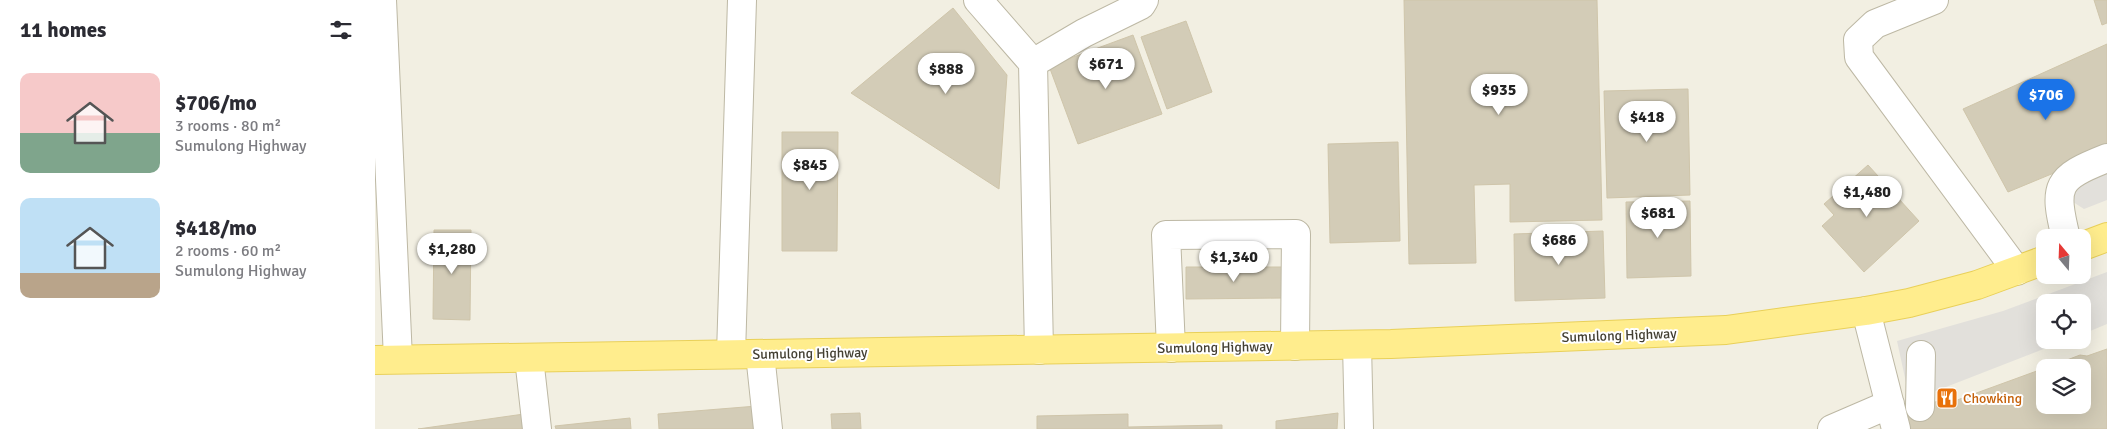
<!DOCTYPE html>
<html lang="en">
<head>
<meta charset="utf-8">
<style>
  body { margin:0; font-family:Signika,sans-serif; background:#f2f2f3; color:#2b2b33; height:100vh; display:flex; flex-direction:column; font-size:19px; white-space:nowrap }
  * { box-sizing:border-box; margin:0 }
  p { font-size:16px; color:#7c7c81 }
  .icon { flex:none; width:28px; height:28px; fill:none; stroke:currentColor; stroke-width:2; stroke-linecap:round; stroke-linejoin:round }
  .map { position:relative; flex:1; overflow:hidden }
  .drawer { display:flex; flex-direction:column; background:#fff; width:375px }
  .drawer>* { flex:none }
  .needle { width:32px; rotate:341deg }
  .tools { position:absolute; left:1661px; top:229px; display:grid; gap:10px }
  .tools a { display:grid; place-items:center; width:55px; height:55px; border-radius:10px; background:#fff; box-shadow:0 5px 20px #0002; font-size:25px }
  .price { position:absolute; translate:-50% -42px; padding:0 11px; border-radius:18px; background:#fff; color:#222; font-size:16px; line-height:32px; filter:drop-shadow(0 1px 2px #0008) }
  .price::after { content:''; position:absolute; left:50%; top:30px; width:15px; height:11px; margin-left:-8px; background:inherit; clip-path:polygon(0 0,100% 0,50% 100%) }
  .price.on { background:#1a73e8; color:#fff }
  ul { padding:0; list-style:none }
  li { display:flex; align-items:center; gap:15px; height:125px; padding:0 20px }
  li span { display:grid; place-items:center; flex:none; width:140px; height:100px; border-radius:10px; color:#555 }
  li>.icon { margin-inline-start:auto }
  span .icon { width:60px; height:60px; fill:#fffc; stroke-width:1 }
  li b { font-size:21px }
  h2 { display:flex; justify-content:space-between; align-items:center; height:60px; padding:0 20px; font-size:21px }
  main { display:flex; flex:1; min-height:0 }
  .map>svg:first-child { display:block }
  .parking { fill:#e2e0db }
  .building { fill:#d3ccb7; stroke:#cfc5aa }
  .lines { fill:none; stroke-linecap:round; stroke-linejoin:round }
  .minor-casing { stroke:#bdb8a4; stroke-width:30 }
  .major-casing { stroke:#e9d059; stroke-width:30 }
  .minor { stroke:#fff; stroke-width:28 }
  .major { stroke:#ffed8d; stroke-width:28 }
  .labels { text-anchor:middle; stroke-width:4; stroke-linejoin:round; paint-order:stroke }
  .street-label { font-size:14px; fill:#433f32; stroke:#fff }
  .food-label { font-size:14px; fill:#c56008; stroke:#fff; text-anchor:start }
</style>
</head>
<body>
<main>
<section class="drawer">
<h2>11 homes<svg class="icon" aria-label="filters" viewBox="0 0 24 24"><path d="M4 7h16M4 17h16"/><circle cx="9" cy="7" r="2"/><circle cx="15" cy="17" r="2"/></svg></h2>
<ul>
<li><span style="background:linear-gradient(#f6c9c9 60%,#7fa58c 0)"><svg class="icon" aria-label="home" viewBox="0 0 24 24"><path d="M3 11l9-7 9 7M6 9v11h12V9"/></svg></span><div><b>$706/mo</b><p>3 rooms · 80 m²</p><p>Sumulong Highway</p></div></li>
<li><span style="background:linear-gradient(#bfe0f5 75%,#b9a48a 0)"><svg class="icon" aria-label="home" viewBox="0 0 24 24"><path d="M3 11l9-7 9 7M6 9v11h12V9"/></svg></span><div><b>$418/mo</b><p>2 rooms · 60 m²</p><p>Sumulong Highway</p></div></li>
</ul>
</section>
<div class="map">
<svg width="1732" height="429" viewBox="0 0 1732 429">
  <rect width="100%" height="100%" fill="#f2efe2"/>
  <path class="parking" d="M1732 159V200L1709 209 1695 200 1700 172Z
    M1732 272V324L1708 334V302H1670V340H1692L1535 401 1522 341 1628 311Z"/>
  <path class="building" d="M1029 0H1222L1227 220 1135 222V184L1099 185 1101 263 1034 264Z
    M1719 0H1732V23L1727 25Z
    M578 8 632 75 624 189 476 93Z
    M811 21 837 92 792 109 766 37Z
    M758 35 787 114 703 144 674 66Z
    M1732 44V151L1633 192 1588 109Z
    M1313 89 1315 195 1232 198 1229 91Z
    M407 132H463L462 251H407Z
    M1023 142 1025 241 955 243 953 144Z
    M1493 165 1544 221 1489 272 1447 226 1459 215 1449 204Z
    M1315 201 1316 276 1252 278 1251 202Z
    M59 230H96L95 320 58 319Z
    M1228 231 1230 298 1140 301 1139 234Z
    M811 267H908V298L811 299Z
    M1732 349V429H1529L1525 414 1572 398 1574 403 1670 368V405H1708V368H1671L1705 355 1712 356Z
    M382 406 384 429H284L283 414Z
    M485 413 486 429H457L456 414Z
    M963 413 962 429H901V421Z
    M149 414 151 429H43Z
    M753 414V427L847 425V429H662V416Z
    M255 418 256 429H181L180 426Z"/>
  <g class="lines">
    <g class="minor-casing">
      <path id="minor" d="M7 0 23 359
        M603 0 658 63 664 350
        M1559 0 1500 24 1483 40 1484 57 1642 271
        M658 63 709 33 766 5 769 0
        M1691 238C1678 185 1681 178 1732 158
        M1491 311 1521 429
        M982 345 984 429
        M796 348 791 235 921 234 920 346
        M356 354 367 0
        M385 354 393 429
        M154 358 162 429
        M1545 407 1546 355
        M1457 429 1515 404"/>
    </g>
    <g class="major-casing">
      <path id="major" d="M1708 246 1732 237
        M0 360 1016 344 1351 330 1491 311 1534 303 1602 285 1670 260"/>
    </g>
    <use href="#minor" class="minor"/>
    <use href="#major" class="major"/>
  </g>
  <defs>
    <g id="restaurant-square" transform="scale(1.125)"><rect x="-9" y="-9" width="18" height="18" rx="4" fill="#e8710a" stroke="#fff"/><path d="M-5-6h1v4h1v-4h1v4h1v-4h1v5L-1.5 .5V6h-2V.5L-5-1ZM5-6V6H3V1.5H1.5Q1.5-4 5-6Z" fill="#fff"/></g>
  </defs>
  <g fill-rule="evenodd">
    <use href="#restaurant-square" x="1572" y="398"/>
  </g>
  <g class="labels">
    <g class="street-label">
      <text transform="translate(1244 335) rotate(-2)" y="5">Sumulong Highway</text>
      <text transform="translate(840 347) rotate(-1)" y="5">Sumulong Highway</text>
      <text transform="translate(435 353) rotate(-1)" y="5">Sumulong Highway</text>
    </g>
    <g class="food-label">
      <text x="1588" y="403">Chowking</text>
    </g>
  </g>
</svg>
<div class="tools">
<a><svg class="needle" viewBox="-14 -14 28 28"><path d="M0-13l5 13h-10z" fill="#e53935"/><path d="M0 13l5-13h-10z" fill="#7c7c81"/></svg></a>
<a><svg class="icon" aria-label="locate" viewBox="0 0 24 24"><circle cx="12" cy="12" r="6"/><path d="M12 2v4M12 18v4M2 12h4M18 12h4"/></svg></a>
<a><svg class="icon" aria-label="layers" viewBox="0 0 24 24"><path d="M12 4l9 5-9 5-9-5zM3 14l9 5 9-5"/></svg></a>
</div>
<b class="price" style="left:731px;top:90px">$671</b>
<b class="price" style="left:571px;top:95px">$888</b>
<b class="price" style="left:1124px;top:116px">$935</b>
<b class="price on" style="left:1671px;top:121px">$706</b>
<b class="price" style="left:1272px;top:143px">$418</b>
<b class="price" style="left:435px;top:191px">$845</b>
<b class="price" style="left:1492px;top:218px">$1,480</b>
<b class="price" style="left:1283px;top:239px">$681</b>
<b class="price" style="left:1184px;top:266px">$686</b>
<b class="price" style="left:77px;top:275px">$1,280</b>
<b class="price" style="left:859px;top:283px">$1,340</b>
</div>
</main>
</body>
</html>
